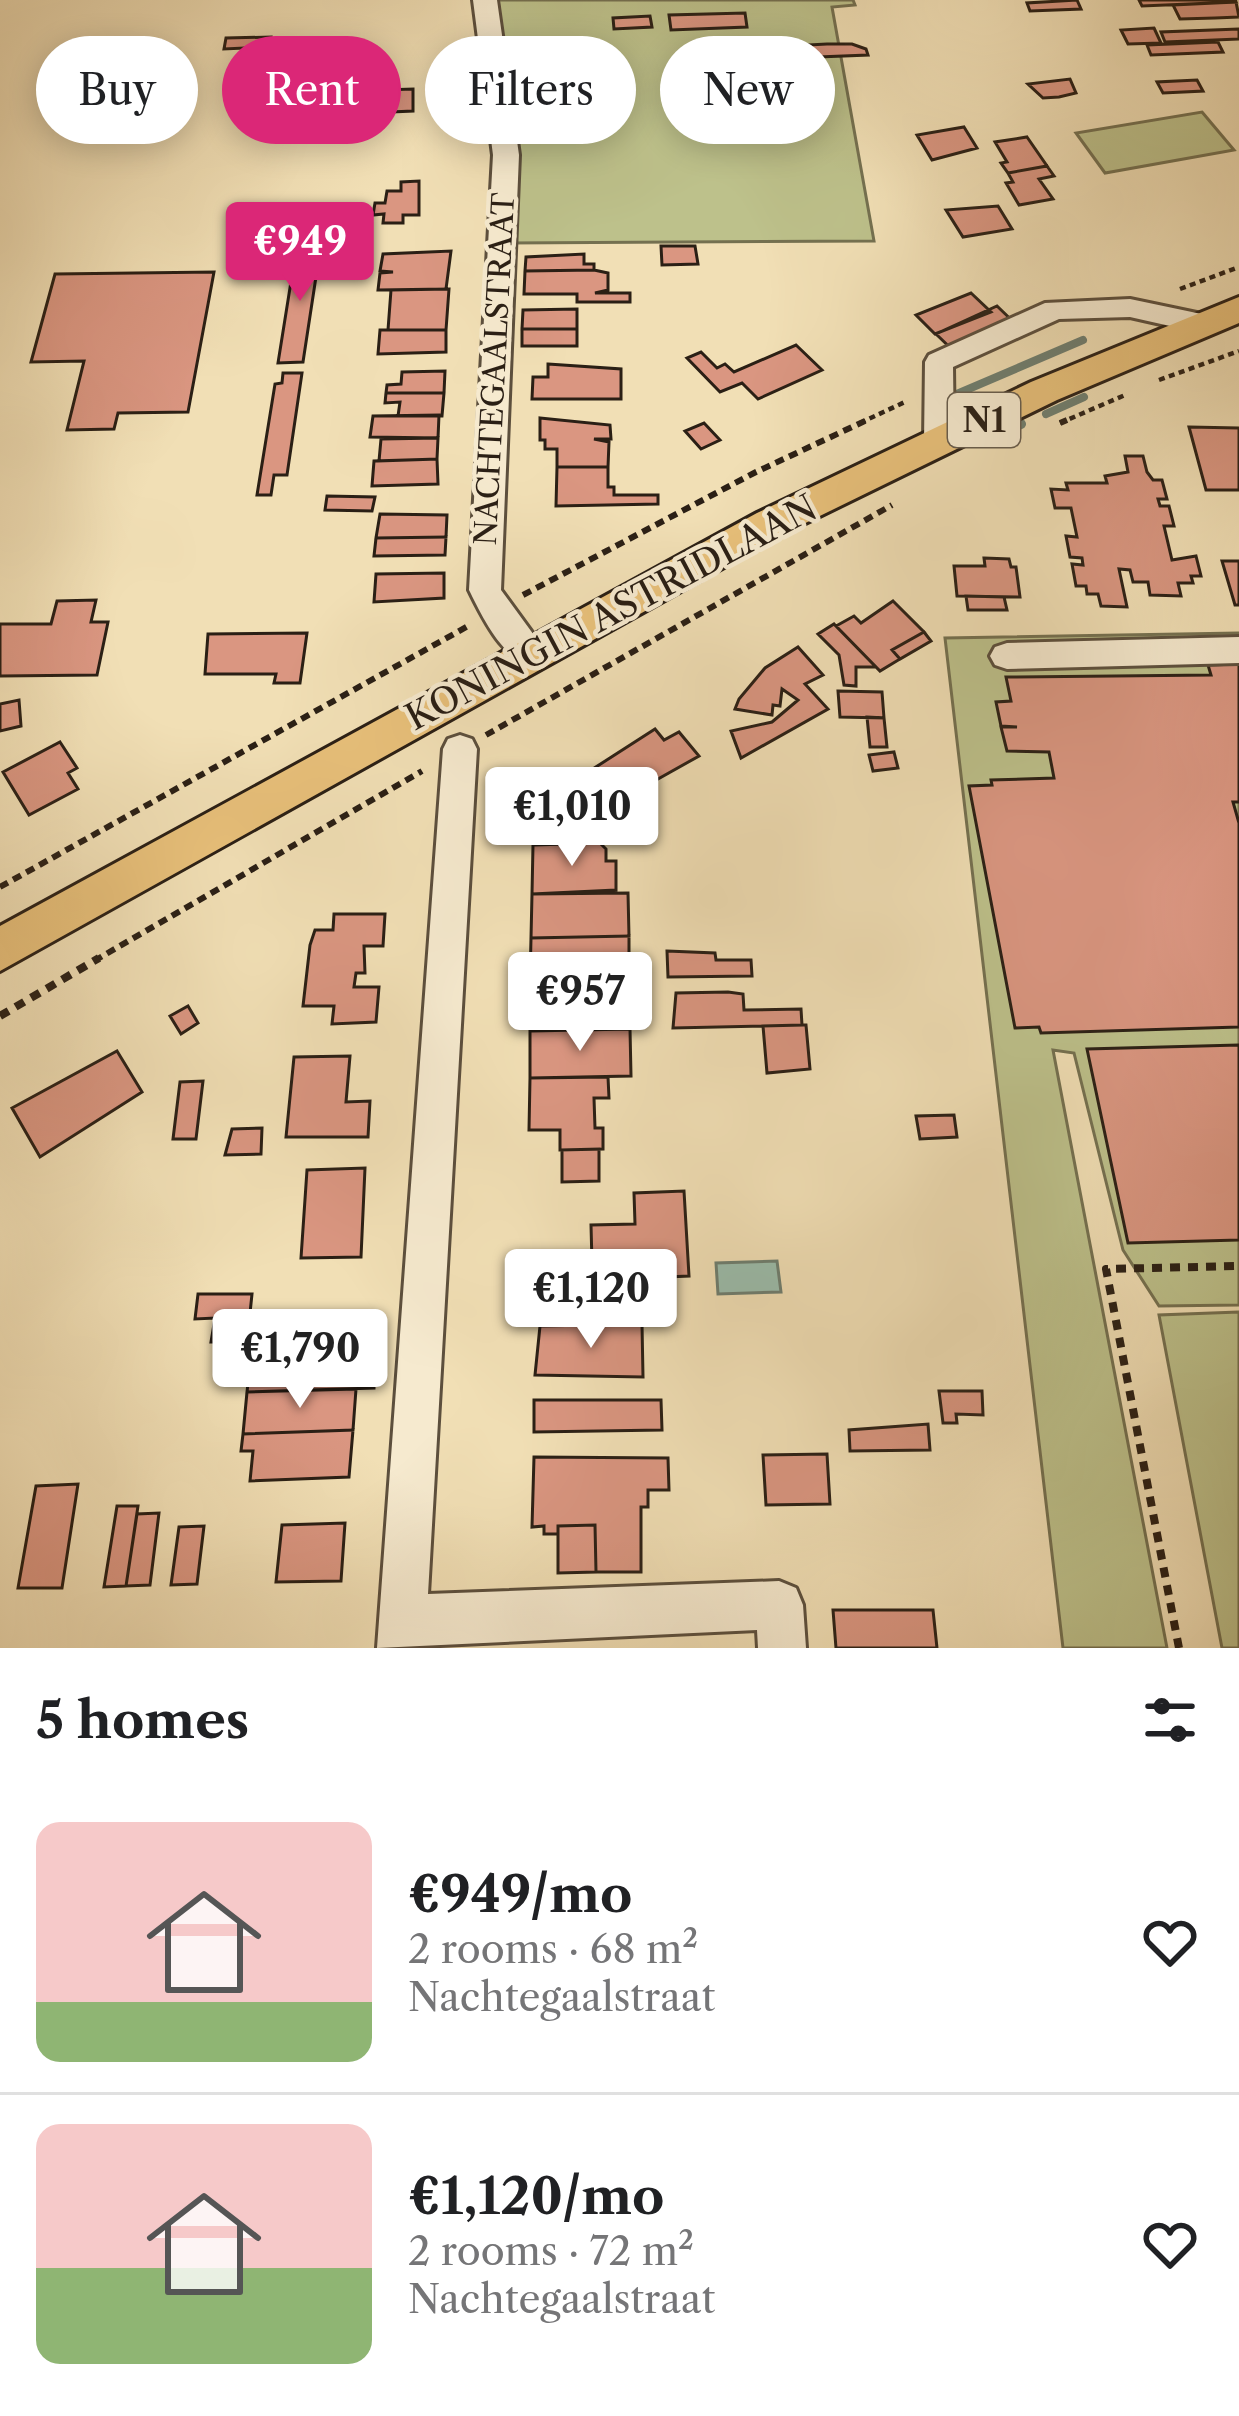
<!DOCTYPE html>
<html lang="en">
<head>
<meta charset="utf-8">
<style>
  body { margin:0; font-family:"Libre Caslon Text",serif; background:#f6f6f6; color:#202124; height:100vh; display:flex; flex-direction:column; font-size:45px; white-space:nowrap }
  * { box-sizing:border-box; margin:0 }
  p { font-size:39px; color:#757577 }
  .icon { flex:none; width:66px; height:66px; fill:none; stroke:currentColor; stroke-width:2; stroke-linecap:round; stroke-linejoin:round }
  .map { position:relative; height:1648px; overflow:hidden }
  .side { display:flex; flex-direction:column; background:#fff; flex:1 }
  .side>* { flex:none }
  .banner { position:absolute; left:36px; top:36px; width:1167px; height:108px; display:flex; gap:24px }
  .price { position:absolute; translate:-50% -102px; padding:0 27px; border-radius:12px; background:#fff; color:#222; font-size:39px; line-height:78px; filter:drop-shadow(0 3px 6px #0008) }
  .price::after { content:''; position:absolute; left:50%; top:72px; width:36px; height:27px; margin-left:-18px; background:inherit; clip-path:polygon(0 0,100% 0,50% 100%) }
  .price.selected { background:#db2777; color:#fff }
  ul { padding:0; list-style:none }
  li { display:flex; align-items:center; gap:36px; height:300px; padding:0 36px }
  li+li { border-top:3px solid #e0e0e0 }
  li span { display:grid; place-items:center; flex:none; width:336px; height:240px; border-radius:24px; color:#555 }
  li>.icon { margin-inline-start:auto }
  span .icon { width:144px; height:144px; fill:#fffc; stroke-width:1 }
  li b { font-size:51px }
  h2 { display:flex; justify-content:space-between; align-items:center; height:144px; padding:0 36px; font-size:51px }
  .tag { padding:0 42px; border-radius:54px; background:#fff; box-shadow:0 6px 30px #0003; font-size:42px; line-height:108px }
  .tag.selected { background:#db2777; color:#fff }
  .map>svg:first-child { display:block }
  .green { fill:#bdc18b; stroke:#747050; stroke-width:3 }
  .water { fill:#9bbdac; stroke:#6e7e70; stroke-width:3 }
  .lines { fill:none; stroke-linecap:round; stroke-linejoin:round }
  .stream-far1 { stroke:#6e7e70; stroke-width:8 }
  .stream { stroke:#6e7e70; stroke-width:10 }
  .building { fill:#da9681; stroke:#2a1f15; stroke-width:3 }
  .minor-casing { stroke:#5c4f3d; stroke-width:6 }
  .major-casing { stroke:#2a1f15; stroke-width:6 }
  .path-far2 { stroke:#2a1f15; stroke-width:4.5; stroke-dasharray:6 4.5; stroke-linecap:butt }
  .path-far1 { stroke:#2a1f15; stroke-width:6; stroke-dasharray:9 6; stroke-linecap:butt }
  .path { stroke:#2a1f15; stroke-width:8; stroke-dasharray:10 8; stroke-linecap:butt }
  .minor { fill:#f6eacf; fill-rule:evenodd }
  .major { fill:#e8c07a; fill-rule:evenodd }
  .labels { text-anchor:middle; stroke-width:9; stroke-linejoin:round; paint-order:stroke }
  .far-street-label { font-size:30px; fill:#2a1f15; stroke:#f6eacf }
  .shield { fill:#f6eacf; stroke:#675c4d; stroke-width:3 }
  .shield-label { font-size:33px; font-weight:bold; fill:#2a1f15 }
  .street-label { font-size:36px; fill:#2a1f15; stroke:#f6eacf }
</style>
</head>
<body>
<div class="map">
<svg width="1239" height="1648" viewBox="0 0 1239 1648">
  <rect width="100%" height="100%" fill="#f1dfb5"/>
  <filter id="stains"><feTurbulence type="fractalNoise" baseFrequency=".00167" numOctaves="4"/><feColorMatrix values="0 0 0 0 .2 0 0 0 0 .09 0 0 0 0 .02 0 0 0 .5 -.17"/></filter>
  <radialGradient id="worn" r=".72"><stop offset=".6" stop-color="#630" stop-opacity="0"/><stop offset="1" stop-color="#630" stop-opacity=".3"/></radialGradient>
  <path class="green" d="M498 0H853L855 5 832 7 874 241 510 243 514 125Z
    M1202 112 1234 150 1105 173 1076 133Z
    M1239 633V1305L1159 1306 1123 1250 1074 1053 1053 1050 1167 1648H1063L945 638Z
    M1239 1312V1648H1222L1159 1315Z"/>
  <path class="water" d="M777 1261 781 1292 718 1294 716 1263Z"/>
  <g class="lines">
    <path class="stream-far1" d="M945 399 1083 340
      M1046 414 1084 397"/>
    <path class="stream" d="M979 443 1021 424"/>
  </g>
  <path class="building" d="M1077 0 1081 9 1030 11 1027 3Z
    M1139 0H1235L1236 2 1142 6Z
    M1236 2 1239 17 1215 18 1180 19 1173 5Z
    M745 13 747 27 671 30 669 15Z
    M650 16 652 27 614 29 613 18Z
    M1154 28 1161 43 1128 44 1121 30Z
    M1239 29V39L1165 42 1161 32Z
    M271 37 270 47 224 49 226 38Z
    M1218 42 1223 52 1151 55 1147 45Z
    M827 44H852L866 49 868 55 767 59 765 52H776L770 47Z
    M1070 79 1076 93 1059 97 1043 98 1028 84Z
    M1197 80 1203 91 1163 93 1157 82Z
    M413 89V111L321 115 322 92Z
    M964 127 977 148 932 160 917 135Z
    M1027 137 1047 166 1008 173 1001 163 1007 162 995 142Z
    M1047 166 1054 176 1039 179 1053 199 1019 205 1006 183 1013 182 1008 173Z
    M419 181V215H403V223H383L384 214 373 215 375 203H385L387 191H401V182Z
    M998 206 1012 229 963 237 946 210Z
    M297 244H321L303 362 278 363Z
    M661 246H695L698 264 662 265Z
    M451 251 446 289 378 290 380 273 393 272 380 271 383 254Z
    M584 254V264H594V270L525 271 526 257Z
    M594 270 608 273V290L595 293H630V302H577V294H524L525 271Z
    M214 272 188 412 118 413 114 429 67 430 84 361 31 362 55 274Z
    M449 289 446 330H388L391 290Z
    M971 293 991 312 935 334 916 315Z
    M997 306 1026 334 963 360 936 334Z
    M577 309V329H522L523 310Z
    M522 329H577V346H522Z
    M380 330H446V352L378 354Z
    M796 345 822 370 758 399 742 383 720 392 687 358 701 352 717 368 725 364 734 372Z
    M548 364 621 369V399H532L533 377H548Z
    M445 371 444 393H386L387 385 401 384 402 372Z
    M283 373H302L287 475H274L271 495H257L275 384 282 383Z
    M386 393H444L442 416H398L400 402 385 403Z
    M439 415 438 438 370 437 373 416Z
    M540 418 610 425 611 439H594L609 442 608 467H557V449H545V440H540Z
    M704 423 720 440 701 449 685 431Z
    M1189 427 1239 428V490H1206Z
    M438 438 437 459 379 461 381 439Z
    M1125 456H1143L1147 472 1153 480H1162L1167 499H1158L1160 506H1169L1174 526H1164L1172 560 1196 556 1201 576H1191L1193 583H1178L1181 596 1150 595 1148 582H1133L1130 570 1119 569 1127 607 1101 606 1098 594H1087L1086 586H1076L1072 564 1083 565 1082 558 1070 557 1066 536 1077 537 1071 508H1055L1051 489 1068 490 1066 483H1107L1105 476 1128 472Z
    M437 459 438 484 372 486 374 461Z
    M557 467H608V487H614V495H658V504L556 506Z
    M327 496 375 497 372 511 325 510Z
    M380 514 447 515 446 537 376 538Z
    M446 537 445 555 374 556 376 538Z
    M984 558 1009 559 1011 567H1016L1020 597 957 596 954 566H985Z
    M1222 561H1239V605H1235Z
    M444 573V598L374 602 376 574Z
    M966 596 1004 597 1007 610H968Z
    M96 600 91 622H108L97 675 0 676V624H51L57 601Z
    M893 601 924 632 892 650 900 659 880 671 836 626 854 616 861 623Z
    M834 624 876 667H856V686L844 685 839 655 818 634Z
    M924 632 931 641 900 659 892 650Z
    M307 633 300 683H274L276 674H205L208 634Z
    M798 647 823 675 805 684 828 709 741 758 731 731 772 722 798 700 782 689 780 706 773 705 772 715 735 709 739 699 765 668Z
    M1239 664V802H1233L1239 823V1027L1041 1033 1039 1027 1015 1028 969 786 992 785 991 780 1054 778 1049 752 1007 751 1001 727H1017L1001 726 996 702 1011 701 1006 677 1211 675 1208 665Z
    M838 691 882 692 884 718 840 717Z
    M19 700 21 726 0 731V704Z
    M867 717 884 718 887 747H870Z
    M655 729 664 740 679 732 699 756 626 797 620 791 605 800 585 774Z
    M60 742 77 768 68 773 78 789 29 815 3 772Z
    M894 752 898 768 873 771 869 755Z
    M585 774 605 800 586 811 571 781Z
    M600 843 606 849V861H616V890L532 894 533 845Z
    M628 893 629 936 531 938 532 894Z
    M334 914H385L383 946H364L365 973H356L354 987H379L376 1022 332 1024 334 1006H303L310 945 315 930H333Z
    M629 936V978L530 981 531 938Z
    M667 951 715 953 716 960H751L752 976 668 977Z
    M605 979 606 1004H595V1029L530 1031V981Z
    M728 992 743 994 744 1010 801 1009 802 1025 673 1028 676 993Z
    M188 1006 198 1023 181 1034 170 1016Z
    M802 1025H806L810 1069 767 1073 763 1026Z
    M630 1029 631 1076 530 1078V1031Z
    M1239 1045V1240L1128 1243 1087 1049Z
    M117 1051 142 1092 40 1157 12 1108Z
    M350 1056 346 1102 370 1101 368 1137H286L294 1057Z
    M608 1077 609 1098H594L595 1128H603V1149L560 1150V1130H529L530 1078Z
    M203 1081 196 1139H173L180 1082Z
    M954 1115 957 1137 920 1139 916 1116Z
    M262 1128 261 1154 225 1155 232 1129Z
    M599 1149V1181L562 1182V1150Z
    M365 1168 361 1257 301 1258 307 1170Z
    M684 1191 689 1276 619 1279 618 1262 592 1263 591 1225 635 1224 634 1193Z
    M198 1294H252L247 1342H211L215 1318 195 1319Z
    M642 1324 643 1377 535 1375 540 1326Z
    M350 1327 374 1331 375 1327 374 1388 247 1392 252 1349 308 1352 310 1331Z
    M356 1389 353 1430 243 1434 247 1392Z
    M939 1391H982L983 1415 956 1414 957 1423H943Z
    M534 1400H661L662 1430 534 1432Z
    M928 1424 930 1450 850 1451 849 1430Z
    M353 1430 349 1477 250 1481 253 1451H241L243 1434Z
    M827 1454 830 1504 766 1505 763 1455Z
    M534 1457 668 1458 669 1490H648V1507H641V1572H596L595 1525 558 1526V1534H544V1526L532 1527Z
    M78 1484 62 1588H18L36 1486Z
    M117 1506H138L126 1586 104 1587Z
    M159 1513 150 1585 126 1586 137 1514Z
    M345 1523 341 1581 276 1582 282 1525Z
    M595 1525 596 1572 558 1573V1526Z
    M204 1526 197 1584 171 1585 179 1527Z
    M833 1610H933L937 1648H836Z"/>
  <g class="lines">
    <g class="minor-casing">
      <path id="minor" d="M473 0H497L519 155 501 590 547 653 542 662C508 673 482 616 469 590L493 155Z
        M1130 299 1211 316 1215 323 1201 333 1130 317 1059 319 953 367 954 442 950 450H928L924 442 925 362 929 355 1045 303Z
        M1239 637V663L1007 669 995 665 990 656 995 647 1007 643Z
        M460 735 472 739 477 749 428 1594 779 1581 796 1588 803 1605 806 1648H758L757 1630 377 1648 443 749 448 739Z"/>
    </g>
    <g class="major-casing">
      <path id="major" d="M1239 297V323L1057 400 785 533 0 971V926L757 513 1031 382Z"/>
    </g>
    <path class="path-far2" d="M1180 289 1239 267
      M1159 380 1239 351
      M860 423 907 401
      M1060 423 1125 395"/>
    <path class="path-far1" d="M1060 423 1067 420
      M523 595 756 472 867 420
      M486 735 892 505
      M0 887 470 625
      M94 961 422 771"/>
    <path class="path" d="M0 1016 99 958
      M1179 1648 1106 1269 1239 1266"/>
    <use href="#minor" class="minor"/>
    <use href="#major" class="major"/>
  </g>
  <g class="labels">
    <g class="far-street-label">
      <text transform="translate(495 369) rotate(-87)" y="10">NACHTEGAALSTRAAT</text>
    </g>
    <rect class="shield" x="948" y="393" width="72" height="54" rx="9"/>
    <g class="shield-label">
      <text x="984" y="432">N1</text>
    </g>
    <g class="street-label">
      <text transform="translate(611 612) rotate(-28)" y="13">KONINGIN ASTRIDLAAN</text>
    </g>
  </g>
  <rect width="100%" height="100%" filter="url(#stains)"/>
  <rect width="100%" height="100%" fill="url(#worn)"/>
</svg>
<b class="price selected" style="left:300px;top:304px">€949</b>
<b class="price" style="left:572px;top:869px">€1,010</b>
<b class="price" style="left:580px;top:1054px">€957</b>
<b class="price" style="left:591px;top:1351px">€1,120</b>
<b class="price" style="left:300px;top:1411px">€1,790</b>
<div class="banner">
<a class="tag">Buy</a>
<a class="tag selected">Rent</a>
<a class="tag">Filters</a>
<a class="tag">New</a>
</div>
</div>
<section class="side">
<h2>5 homes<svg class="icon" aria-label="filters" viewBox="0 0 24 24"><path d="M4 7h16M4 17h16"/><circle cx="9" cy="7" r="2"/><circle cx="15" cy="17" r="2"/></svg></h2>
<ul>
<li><span style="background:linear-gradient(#f6c9c9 75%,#8fb573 0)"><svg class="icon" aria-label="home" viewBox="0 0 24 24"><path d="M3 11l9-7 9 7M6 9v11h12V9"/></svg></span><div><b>€949/mo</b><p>2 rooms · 68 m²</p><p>Nachtegaalstraat</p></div><svg class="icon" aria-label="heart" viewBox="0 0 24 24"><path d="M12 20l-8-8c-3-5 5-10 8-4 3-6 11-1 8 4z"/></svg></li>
<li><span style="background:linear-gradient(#f6c9c9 60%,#8fb573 0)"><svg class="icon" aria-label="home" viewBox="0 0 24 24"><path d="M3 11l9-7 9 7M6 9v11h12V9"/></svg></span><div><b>€1,120/mo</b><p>2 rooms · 72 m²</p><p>Nachtegaalstraat</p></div><svg class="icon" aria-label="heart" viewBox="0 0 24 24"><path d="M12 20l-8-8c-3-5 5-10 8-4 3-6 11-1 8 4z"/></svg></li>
</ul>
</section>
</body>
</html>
